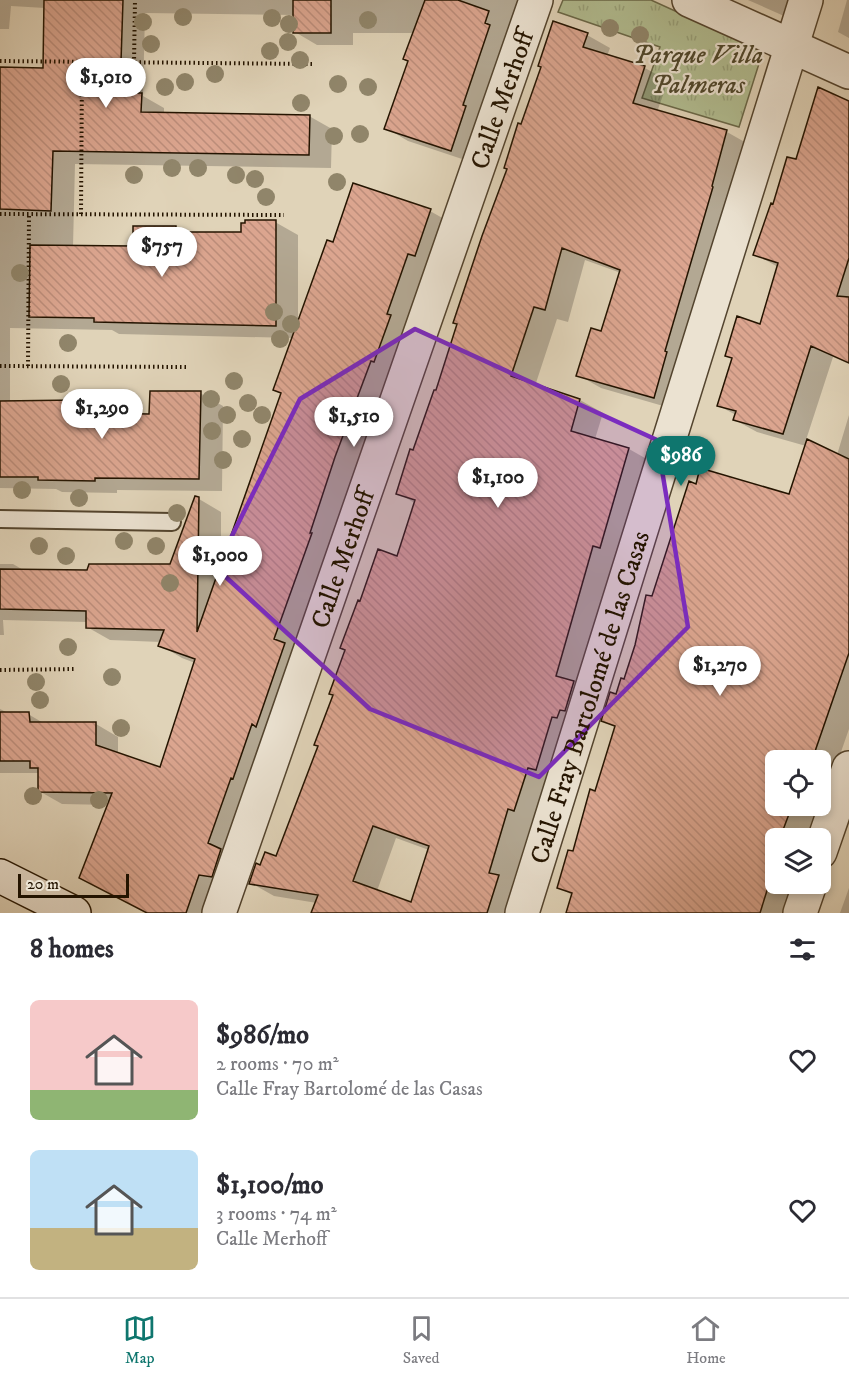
<!DOCTYPE html>
<html lang="en">
<head>
<meta charset="utf-8">
<style>
  body { margin:0; font-family:"IM FELL DW Pica",serif; background:#f2f2f3; color:#2b2b33; height:100vh; display:flex; flex-direction:column; font-size:22px; white-space:nowrap }
  * { box-sizing:border-box; margin:0 }
  p { font-size:20px; color:#7c7c81 }
  .icon { flex:none; width:33px; height:33px; fill:none; stroke:currentColor; stroke-width:2; stroke-linecap:round; stroke-linejoin:round }
  .map { position:relative; height:913px; overflow:hidden }
  .details { display:flex; flex-direction:column; background:#fff; flex:1 }
  .details>* { flex:none }
  .buttons { position:absolute; left:765px; top:750px; display:grid; gap:12px }
  .buttons a { display:grid; place-items:center; width:66px; height:66px; border-radius:9px; background:#fff; box-shadow:0 3px 9px #0003; font-size:30px }
  .scale { position:absolute; left:18px; bottom:15px; width:111px; box-sizing:border-box; padding-left:6px; border:3px solid #241400; border-top:0; font-size:16px; line-height:21px; white-space:nowrap; color:#241400; -webkit-text-stroke:4px #ebe2d1; paint-order:stroke }
  .price { position:absolute; translate:-50% -51px; padding:0 14px; border-radius:21px; background:#fff; color:#222; font-size:20px; line-height:39px; filter:drop-shadow(0 2px 3px #0008) }
  .price::after { content:''; position:absolute; left:50%; top:36px; width:18px; height:14px; margin-left:-9px; background:inherit; clip-path:polygon(0 0,100% 0,50% 100%) }
  .price.current { background:#0f766e; color:#fff }
  ul { padding:0; list-style:none }
  li { display:flex; align-items:center; gap:18px; height:150px; padding:0 30px }
  li span { display:grid; place-items:center; flex:none; width:168px; height:120px; border-radius:9px; color:#555 }
  li>.icon { margin-inline-start:auto }
  span .icon { width:72px; height:72px; fill:#fffc; stroke-width:1 }
  li b { font-size:26px }
  h2 { display:flex; justify-content:space-between; align-items:center; height:72px; padding:0 30px; font-size:26px }
  .tab-bar { display:flex; justify-content:space-around; align-items:center; height:84px; border-top:2px solid #e1e1e2; background:#fff; font-size:16px; color:#7c7c81 }
  .tab-bar a { display:grid; justify-items:center; gap:3px }
  .tab-bar .current { color:#0f766e }
  .map>svg:first-child { display:block }
  .park { fill:url(#park-tufts); stroke:#6a6848; stroke-width:1.5 }
  .shadow { fill:#0003; fill-rule:evenodd }
  .building { fill:url(#building-back-hatch); stroke:#241400; stroke-width:1.5; fill-rule:evenodd }
  .lines { fill:none; stroke-linecap:round; stroke-linejoin:round }
  .lane-casing { stroke:#53442e; stroke-width:20 }
  .street-casing { stroke:#53442e; stroke-width:36 }
  .secondary-casing { stroke:#241400; stroke-width:36 }
  .path { stroke:#241400; stroke-width:4; stroke-dasharray:1.5 3; stroke-linecap:butt }
  .lane { stroke:#ebe2d1; stroke-width:16 }
  .street { stroke:#ebe2d1; stroke-width:33 }
  .secondary { stroke:#ebe2d1; stroke-width:33 }
  .tree { fill:#90856a }
  .marked { fill:#7b2cbf; fill-opacity:0.2; stroke:#7b2cbf; stroke-width:4.5; stroke-linejoin:round }
  .labels { text-anchor:middle; stroke-width:4.5; stroke-linejoin:round; paint-order:stroke }
  .park-label { font-size:26px; font-style:italic; fill:#4e462b; stroke:#ebe2d1 }
  .street-label { font-size:26px; fill:#241400; stroke:#ebe2d1 }
</style>
</head>
<body>
<div class="map">
<svg width="849" height="913" viewBox="0 0 849 913">
  <defs>
    <pattern id="park-tufts" width="24" height="20" patternUnits="userSpaceOnUse" patternTransform="scale(1.5)"><rect width="24" height="20" fill="#b1bc90"/><path d="M3 7l-1-3M5 7V3M7 7l1-3M15 17l-1-3M17 17v-4M19 17l1-3" fill="none" stroke="#98a17a"/></pattern>
    <pattern id="building-back-hatch" width="6" height="6" patternUnits="userSpaceOnUse" patternTransform="scale(1.5)"><rect width="6" height="6" fill="#dba58f"/><path d="M-1 5l2 2M0 0l6 6M5-1l2 2" fill="none" stroke="#bc8d7a"/></pattern>
  </defs>
  <rect width="100%" height="100%" fill="#e0d3b8"/>
  <filter id="stains"><feTurbulence type="fractalNoise" baseFrequency=".00333" numOctaves="4"/><feColorMatrix values="0 0 0 0 .2 0 0 0 0 .09 0 0 0 0 .02 0 0 0 .5 -.17"/></filter>
  <radialGradient id="worn" r=".72"><stop offset=".6" stop-color="#630" stop-opacity="0"/><stop offset="1" stop-color="#630" stop-opacity=".3"/></radialGradient>
  <path class="park" d="M563 0H651L763 51 739 127 642 98 660 47 558 12Z"/>
  <path class="shadow" d="M0 0H526L474 163 408 141 386 128 409 61 414 33H353V45H317L295 32V15L145 13 143 96 164 108V114L309 116 332 129 331 168 75 164 73 247 134 248 135 227H176L187 233H242L275 222 298 235V324L333 244 430 211 453 224 213 913H147L80 878 109 805 62 804 39 791V773H0V709L8 713 28 714 45 724H96L118 737V754L161 769 195 663 182 658 160 645 161 642 110 640 87 627V622L3 620 4 635H0V564H13L25 571 88 572 171 565 199 499 221 512V568L282 394 275 390 293 338 119 334 112 330 10 328V400L76 402 99 414 151 415 200 393 223 406 222 491 117 490V493L62 492 56 489 0 488V69H45V8L11 6 9 29H0Z
    M748 0H800L793 20Z
    M847 0H849V38L838 32Z
    M587 35 610 48 607 56 645 68 668 81 657 112 727 132 750 145 677 410 601 388 578 375 602 332 621 273 585 260 568 322 557 319 535 386 580 400 603 413 595 439 629 449 652 462 537 823 532 821 512 885 521 890 514 913H313L317 903 274 896 251 883 261 867 277 858 320 746 361 603 398 558 416 504 398 493 437 392 522 126ZM396 838 429 850 412 904 377 891Z
    M849 103V364L833 357 806 440 837 455 849 415V729L834 772 830 770 820 797V760H776V806H818L806 838H776V884H795L786 913H567L572 895 558 887 574 853 596 792 616 728 603 721 625 681 653 598 697 486 789 496 806 446 757 432 735 420 736 415 719 406 733 359 727 355 762 326 778 267 755 254 774 206 797 161Z
    M849 888V913H840Z"/>
  <path class="building" d="M44 0H123L120 93H142L141 112 310 115 309 155 53 151 51 211 0 209V67L43 68Z
    M293 0H331V33H293Z
    M425 0H458L489 11 485 23 490 25 466 96 463 105 466 106 451 151 384 129 408 61 403 59Z
    M553 21 588 33 583 47 645 66 633 103 727 130 712 186 713 187 665 351 667 352 654 398 576 376 591 328 601 331 620 270 562 248 545 310 534 307 511 376 580 399 571 431 629 448 600 548 593 546 556 676 574 681 565 711 560 710 557 718 552 717 536 770 528 768 514 811 508 809 489 873 499 875 487 913H311L318 895 249 884 256 863 260 865 265 852 276 856 318 746 314 745 333 695 329 694 345 650 340 648 358 600 360 601 378 549 397 556 415 500 396 494 410 449 413 450 434 390H436L457 324 453 323 482 236 507 169 504 168 518 123 521 124 541 67 538 66ZM373 826 429 846 411 902 353 881Z
    M818 87 849 101V258L837 296 849 297V363L811 346 783 434 733 420 736 411 717 406 732 358 725 356 737 316 760 324 778 263 753 255 771 203 773 204 787 157 796 159Z
    M353 183 431 209 415 256 408 254 387 314 391 315 374 362 371 361 335 457 310 533H312L274 639 285 643 256 727 252 724 233 779 231 778 208 843 221 849 212 877 199 875 186 913H147L79 878 112 793 38 792V768H30V761H0V712H29L30 722H96V745L160 767 195 659 158 646 164 630 86 628V611L0 609V569L87 570 89 564H170L195 496 199 497 197 632 281 393 273 390 327 240 333 242Z
    M245 220H276V326L94 322V318L29 317 30 245 133 246V226H176V232H241V223H245Z
    M150 391H201L199 479 95 478V481L38 480V477H0V401L77 400 76 417 97 413 149 414Z
    M807 439 849 459V653L812 760 808 759 807 760H776V806H792L780 838H776V852L771 864 775 865 760 913H566L572 893 557 888 568 850 573 851 590 789 595 791 615 726 601 721 610 692 616 694 621 678 624 679 635 645 646 595 652 596 689 481 696 484 700 468 789 494Z"/>
  <g class="lines">
    <g class="lane-casing">
      <path id="lane" d="M0 519 172 522"/>
    </g>
    <g class="street-casing">
      <g id="street">
        <path d="M689 0 849 72"/>
        <path d="M820 852 849 768"/>
        <path id="s1" d="M219 913 536 0"/>
        <path id="s2" d="M522 913 806 0"/>
        <path d="M800 913 810 884"/>
      </g>
    </g>
    <g class="secondary-casing">
      <path id="secondary" d="M0 876 74 913"/>
    </g>
    <path class="path" d="M0 61 313 64
      M134 63 135 0
      M0 214 284 215
      M81 214 82 62
      M0 366 186 367
      M28 366 29 214
      M0 670 75 669"/>
    <use href="#lane" class="lane"/>
    <use href="#street" class="street"/>
    <use href="#secondary" class="secondary"/>
  </g>
  <g class="tree">
    <circle cx="183" cy="17" r="9"/>
    <circle cx="272" cy="18" r="9"/>
    <circle cx="368" cy="20" r="9"/>
    <circle cx="143" cy="22" r="9"/>
    <circle cx="289" cy="24" r="9"/>
    <circle cx="610" cy="28" r="9"/>
    <circle cx="640" cy="35" r="9"/>
    <circle cx="288" cy="42" r="9"/>
    <circle cx="151" cy="44" r="9"/>
    <circle cx="270" cy="51" r="9"/>
    <circle cx="300" cy="60" r="9"/>
    <circle cx="215" cy="74" r="9"/>
    <circle cx="185" cy="82" r="9"/>
    <circle cx="338" cy="84" r="9"/>
    <circle cx="165" cy="87" r="9"/>
    <circle cx="368" cy="87" r="9"/>
    <circle cx="301" cy="103" r="9"/>
    <circle cx="360" cy="134" r="9"/>
    <circle cx="334" cy="136" r="9"/>
    <circle cx="172" cy="168" r="9"/>
    <circle cx="198" cy="168" r="9"/>
    <circle cx="134" cy="175" r="9"/>
    <circle cx="236" cy="175" r="9"/>
    <circle cx="255" cy="179" r="9"/>
    <circle cx="337" cy="182" r="9"/>
    <circle cx="266" cy="197" r="9"/>
    <circle cx="20" cy="273" r="9"/>
    <circle cx="274" cy="312" r="9"/>
    <circle cx="291" cy="324" r="9"/>
    <circle cx="280" cy="339" r="9"/>
    <circle cx="68" cy="343" r="9"/>
    <circle cx="234" cy="381" r="9"/>
    <circle cx="61" cy="384" r="9"/>
    <circle cx="211" cy="399" r="9"/>
    <circle cx="248" cy="403" r="9"/>
    <circle cx="227" cy="415" r="9"/>
    <circle cx="262" cy="415" r="9"/>
    <circle cx="212" cy="431" r="9"/>
    <circle cx="242" cy="439" r="9"/>
    <circle cx="223" cy="460" r="9"/>
    <circle cx="22" cy="490" r="9"/>
    <circle cx="79" cy="498" r="9"/>
    <circle cx="177" cy="513" r="9"/>
    <circle cx="124" cy="541" r="9"/>
    <circle cx="39" cy="546" r="9"/>
    <circle cx="156" cy="546" r="9"/>
    <circle cx="66" cy="556" r="9"/>
    <circle cx="170" cy="583" r="9"/>
    <circle cx="68" cy="647" r="9"/>
    <circle cx="112" cy="677" r="9"/>
    <circle cx="36" cy="682" r="9"/>
    <circle cx="40" cy="700" r="9"/>
    <circle cx="121" cy="728" r="9"/>
    <circle cx="33" cy="796" r="9"/>
    <circle cx="99" cy="800" r="9"/>
  </g>
  <path class="marked" d="M415 329 657 440 688 627 539 777 370 709 216 568 300 399Z"/>
  <g class="labels">
    <g class="park-label">
      <text x="698" y="63">Parque Villa<tspan x="698" dy="30">Palmeras</tspan></text>
    </g>
    <g class="street-label">
      <text dy="9" stroke="none"><textPath href="#s1" startOffset="861">Calle Merhoff</textPath></text>
      <text dy="9" stroke="none"><textPath href="#s1" startOffset="375">Calle Merhoff</textPath></text>
      <text dy="9" stroke="none"><textPath href="#s2" startOffset="226">Calle Fray Bartolomé de las Casas</textPath></text>
    </g>
  </g>
  <rect width="100%" height="100%" filter="url(#stains)"/>
  <rect width="100%" height="100%" fill="url(#worn)"/>
</svg>
<div class="buttons">
<a><svg class="icon" aria-label="locate" viewBox="0 0 24 24"><circle cx="12" cy="12" r="6"/><path d="M12 2v4M12 18v4M2 12h4M18 12h4"/></svg></a>
<a><svg class="icon" aria-label="layers" viewBox="0 0 24 24"><path d="M12 4l9 5-9 5-9-5zM3 14l9 5 9-5"/></svg></a>
</div>
<div class="scale">20 m</div>
<b class="price" style="left:106px;top:109px">$1,010</b>
<b class="price" style="left:162px;top:278px">$757</b>
<b class="price" style="left:102px;top:440px">$1,290</b>
<b class="price" style="left:354px;top:448px">$1,510</b>
<b class="price current" style="left:681px;top:487px">$986</b>
<b class="price" style="left:498px;top:509px">$1,100</b>
<b class="price" style="left:220px;top:587px">$1,000</b>
<b class="price" style="left:720px;top:697px">$1,270</b>
</div>
<section class="details">
<h2>8 homes<svg class="icon" aria-label="filters" viewBox="0 0 24 24"><path d="M4 7h16M4 17h16"/><circle cx="9" cy="7" r="2"/><circle cx="15" cy="17" r="2"/></svg></h2>
<ul>
<li><span style="background:linear-gradient(#f6c9c9 75%,#8fb573 0)"><svg class="icon" aria-label="home" viewBox="0 0 24 24"><path d="M3 11l9-7 9 7M6 9v11h12V9"/></svg></span><div><b>$986/mo</b><p>2 rooms · 70 m²</p><p>Calle Fray Bartolomé de las Casas</p></div><svg class="icon" aria-label="heart" viewBox="0 0 24 24"><path d="M12 20l-8-8c-3-5 5-10 8-4 3-6 11-1 8 4z"/></svg></li>
<li><span style="background:linear-gradient(#bfe0f5 65%,#c2b280 0)"><svg class="icon" aria-label="home" viewBox="0 0 24 24"><path d="M3 11l9-7 9 7M6 9v11h12V9"/></svg></span><div><b>$1,100/mo</b><p>3 rooms · 74 m²</p><p>Calle Merhoff</p></div><svg class="icon" aria-label="heart" viewBox="0 0 24 24"><path d="M12 20l-8-8c-3-5 5-10 8-4 3-6 11-1 8 4z"/></svg></li>
</ul>
</section>
<nav class="tab-bar">
<a class="current"><svg class="icon" aria-label="map" viewBox="0 0 24 24"><path d="M3 6l6-2 6 2 6-2v14l-6 2-6-2-6 2zM9 4v14M15 6v14"/></svg>Map</a>
<a><svg class="icon" aria-label="saved" viewBox="0 0 24 24"><path d="M7 4h10v16l-5-4-5 4z"/></svg>Saved</a>
<a><svg class="icon" aria-label="home" viewBox="0 0 24 24"><path d="M3 11l9-7 9 7M6 9v11h12V9"/></svg>Home</a>
</nav>
</body>
</html>
